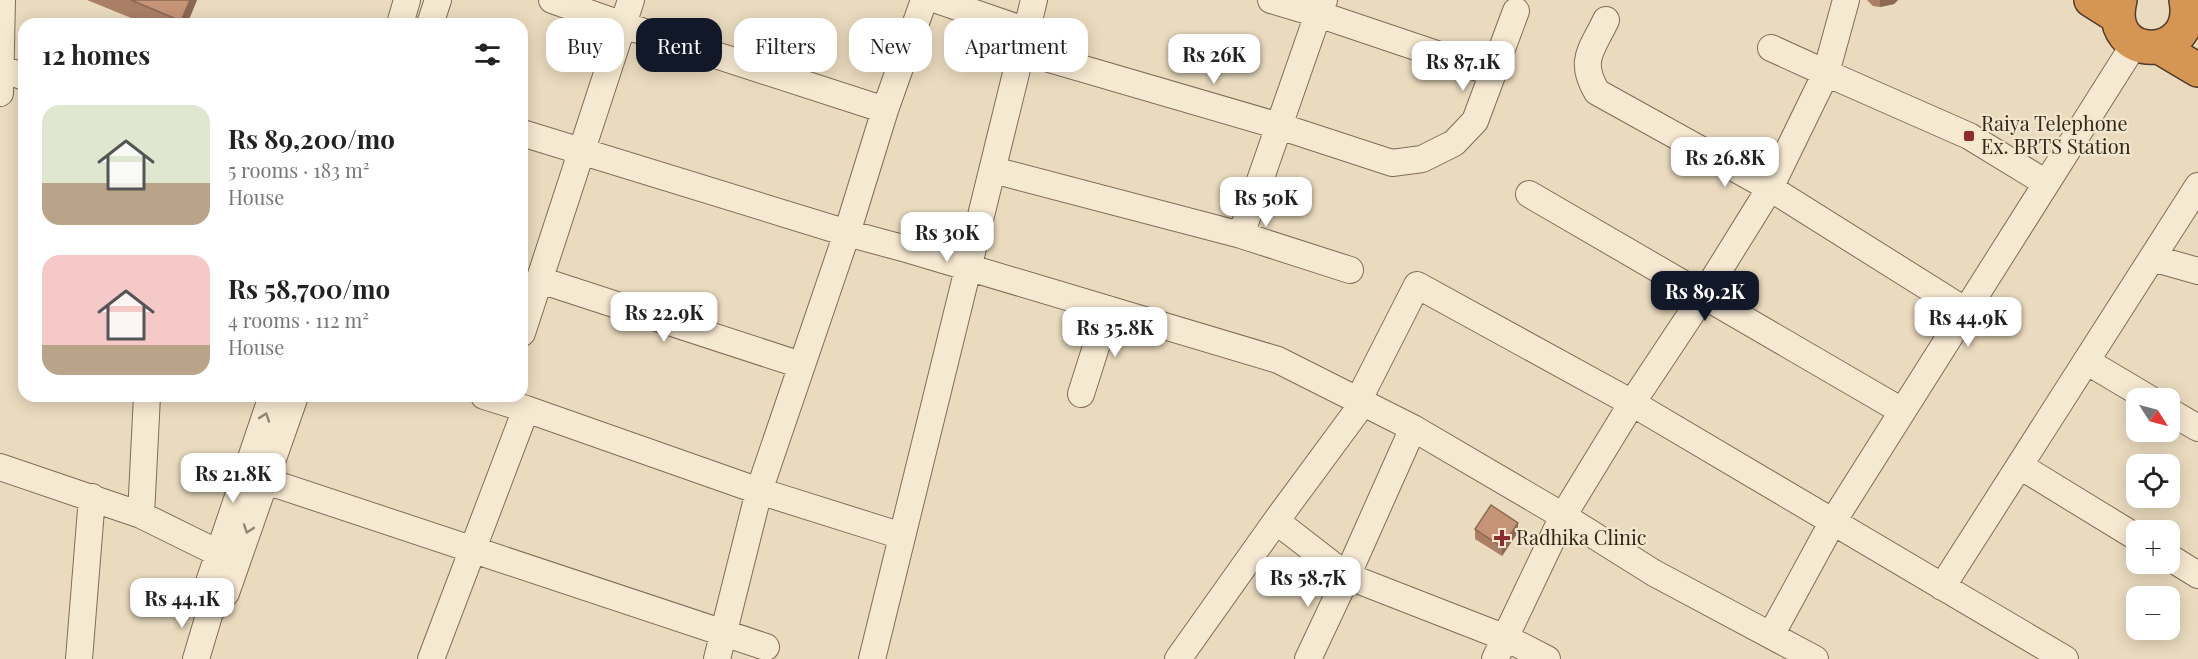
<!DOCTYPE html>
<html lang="en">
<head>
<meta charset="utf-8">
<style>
  body { margin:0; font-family:"Playfair Display",serif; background:#f6f6f6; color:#222; height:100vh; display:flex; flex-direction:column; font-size:22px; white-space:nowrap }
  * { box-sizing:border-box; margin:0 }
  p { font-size:20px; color:#767676 }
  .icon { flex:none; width:33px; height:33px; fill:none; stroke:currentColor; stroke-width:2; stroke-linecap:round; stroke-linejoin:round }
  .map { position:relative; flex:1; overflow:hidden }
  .panel { position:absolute; left:18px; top:18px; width:510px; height:384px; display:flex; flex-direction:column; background:#fff; border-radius:18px; box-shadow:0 3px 15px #0003 }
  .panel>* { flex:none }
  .guide { position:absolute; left:546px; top:18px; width:570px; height:54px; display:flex; gap:12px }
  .needle { width:39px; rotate:126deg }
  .controls { position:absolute; left:2126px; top:388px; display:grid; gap:12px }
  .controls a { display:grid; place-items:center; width:54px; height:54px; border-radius:12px; background:#fff; box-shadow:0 3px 15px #0003; font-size:30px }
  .price { position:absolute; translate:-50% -51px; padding:0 14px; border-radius:12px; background:#fff; color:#222; font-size:20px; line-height:39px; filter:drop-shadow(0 2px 3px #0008) }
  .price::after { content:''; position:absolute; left:50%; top:36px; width:18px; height:14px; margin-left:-9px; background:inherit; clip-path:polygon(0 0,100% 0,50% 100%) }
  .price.selected { background:#111827; color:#fff }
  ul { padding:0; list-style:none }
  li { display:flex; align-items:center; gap:18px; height:150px; padding:0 24px }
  li span { display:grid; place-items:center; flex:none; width:168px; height:120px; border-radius:18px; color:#555 }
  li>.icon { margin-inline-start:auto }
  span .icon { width:72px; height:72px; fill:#fffc; stroke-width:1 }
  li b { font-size:26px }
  h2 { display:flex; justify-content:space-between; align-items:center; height:72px; padding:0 24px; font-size:26px }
  .chip { padding:0 21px; border-radius:18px; background:#fff; box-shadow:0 3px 15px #0003; font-size:21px; line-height:54px }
  .chip.selected { background:#111827; color:#fff }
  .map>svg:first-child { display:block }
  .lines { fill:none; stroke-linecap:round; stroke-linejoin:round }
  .minor-casing { stroke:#816c58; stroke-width:28 }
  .highway-casing { stroke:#4f3b2d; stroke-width:36 }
  .minor { stroke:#f6e9d1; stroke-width:26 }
  .highway { stroke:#d69653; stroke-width:33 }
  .wall { fill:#aa7f65 }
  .shaded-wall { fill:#8b6853 }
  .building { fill:#c69476; stroke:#8b6853; stroke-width:1.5 }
  .oneway { stroke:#948876 }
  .poi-dot { fill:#8c2c31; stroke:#f2e6cd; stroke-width:2 }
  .labels { text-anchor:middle; stroke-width:4.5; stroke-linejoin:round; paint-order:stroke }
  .poi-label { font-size:20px; fill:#32261c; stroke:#f2e6cd; text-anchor:start }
</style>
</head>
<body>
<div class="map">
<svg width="2198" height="659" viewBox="0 0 2198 659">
  <rect width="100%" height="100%" fill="#eadbbe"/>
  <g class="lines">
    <g class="minor-casing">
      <path id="minor" d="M552 0 623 25 885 110
        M937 0 1027 31
        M1324 0 1318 14 1493 73
        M1606 20C1592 50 1578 60 1597 92L1770 188 1966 311
        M400 24 407 0
        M430 24 438 0
        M1771 48 1826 73 1846 0
        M1022 51 1279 126 1392 163 1422 159 1454 143 1475 121 1516 11
        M1 68 24 77
        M0 93 2 0
        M522 133 847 233 910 250 1278 360 1413 428 1563 516 1654 573 1815 659
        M993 170 1241 235 1318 14 1271 0
        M1529 194 1902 411
        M1241 235 1350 270
        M2152 258 2198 271
        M540 280 801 365
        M522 333 631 0
        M2086 361 2150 399
        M1081 394 1108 309
        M484 396 526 409 759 491 902 536
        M1358 401 1417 285 1632 403 2065 659
        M2169 411 2198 428
        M1413 428 1347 576 1506 638 1547 659
        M2020 466 2136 537
        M0 467 141 515 218 553
        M245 474 766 647
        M141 515 147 396
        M1276 521 1363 403
        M2169 557 2198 575
        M1942 587 2198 186
        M210 612 207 588 272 396
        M1771 635 1832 523 2135 43
        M79 659 92 497
        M196 659 210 612 226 593 295 396
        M431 659 526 409
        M717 659 759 491 847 233 885 110 924 0
        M872 659 1034 0
        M1178 659 1276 521 1347 576 1308 659
        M1495 659 1563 516 1632 403 1703 296 1770 188 1826 73 1969 136 2046 183"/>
    </g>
    <g class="highway-casing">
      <path id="highway" d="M2091 0 2118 17
        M2120 0C2104 64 2198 62 2186 0
        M2161 48 2198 70"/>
    </g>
    <use href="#minor" class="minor"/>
    <use href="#highway" class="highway"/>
  </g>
  <path class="wall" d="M87 0H197L187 24H146Z
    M1867 0H1898L1894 4 1880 7 1873 6Z
    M1475 529 1518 532 1502 556 1475 539Z"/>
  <path class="shaded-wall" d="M190 0H197L187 24H181V21Z
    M1880 0H1898L1894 4 1880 7Z
    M1518 523V532L1502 556V547Z"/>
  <path class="building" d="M131 0H190L181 21Z
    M1491 505 1518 523 1502 547 1475 529Z"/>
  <defs><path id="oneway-chevron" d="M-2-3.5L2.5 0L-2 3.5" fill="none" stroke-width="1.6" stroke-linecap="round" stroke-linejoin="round" transform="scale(1.5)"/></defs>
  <g class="oneway">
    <use href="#oneway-chevron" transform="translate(265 417) rotate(-71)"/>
    <use href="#oneway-chevron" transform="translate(248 529) rotate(109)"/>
  </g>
  <g class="poi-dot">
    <rect x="1963" y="130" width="12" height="12" rx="3"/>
    <path d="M1499 529h6v6h6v6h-6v6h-6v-6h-6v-6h6z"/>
  </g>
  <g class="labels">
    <g class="poi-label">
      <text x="1981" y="131">Raiya Telephone<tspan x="1981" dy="23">Ex. BRTS Station</tspan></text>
      <text x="1516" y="545">Radhika Clinic</text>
    </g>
  </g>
</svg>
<div class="controls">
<a><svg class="needle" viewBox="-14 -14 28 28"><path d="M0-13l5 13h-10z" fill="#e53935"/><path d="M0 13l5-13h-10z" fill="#767676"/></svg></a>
<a><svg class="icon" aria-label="locate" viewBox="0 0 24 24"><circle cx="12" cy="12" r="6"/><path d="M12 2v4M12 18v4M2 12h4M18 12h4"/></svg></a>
<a>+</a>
<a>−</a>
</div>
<b class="price" style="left:1214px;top:85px">Rs 26K</b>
<b class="price" style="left:1463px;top:92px">Rs 87.1K</b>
<b class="price" style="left:1725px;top:188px">Rs 26.8K</b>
<b class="price" style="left:1266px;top:228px">Rs 50K</b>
<b class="price" style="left:947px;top:263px">Rs 30K</b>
<b class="price selected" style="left:1705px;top:322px">Rs 89.2K</b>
<b class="price" style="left:664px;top:343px">Rs 22.9K</b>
<b class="price" style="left:1968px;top:348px">Rs 44.9K</b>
<b class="price" style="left:1115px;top:358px">Rs 35.8K</b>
<b class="price" style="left:233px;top:504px">Rs 21.8K</b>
<b class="price" style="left:1308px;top:608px">Rs 58.7K</b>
<b class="price" style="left:182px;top:629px">Rs 44.1K</b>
<div class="guide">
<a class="chip">Buy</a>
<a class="chip selected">Rent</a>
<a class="chip">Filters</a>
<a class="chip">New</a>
<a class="chip">Apartment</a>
</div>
<section class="panel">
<h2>12 homes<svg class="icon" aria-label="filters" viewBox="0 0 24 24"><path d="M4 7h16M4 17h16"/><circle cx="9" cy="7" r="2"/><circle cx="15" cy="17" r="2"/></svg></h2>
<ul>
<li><span style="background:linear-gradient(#dfe7d0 65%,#b9a48a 0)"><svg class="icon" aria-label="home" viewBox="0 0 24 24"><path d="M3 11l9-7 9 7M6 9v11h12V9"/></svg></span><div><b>Rs 89,200/mo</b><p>5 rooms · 183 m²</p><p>House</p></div></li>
<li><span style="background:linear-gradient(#f6c9c9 75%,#b9a48a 0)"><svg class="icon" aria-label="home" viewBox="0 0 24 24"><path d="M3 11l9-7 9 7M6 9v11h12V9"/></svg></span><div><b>Rs 58,700/mo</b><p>4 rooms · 112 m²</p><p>House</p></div></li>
</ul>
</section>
</div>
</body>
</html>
